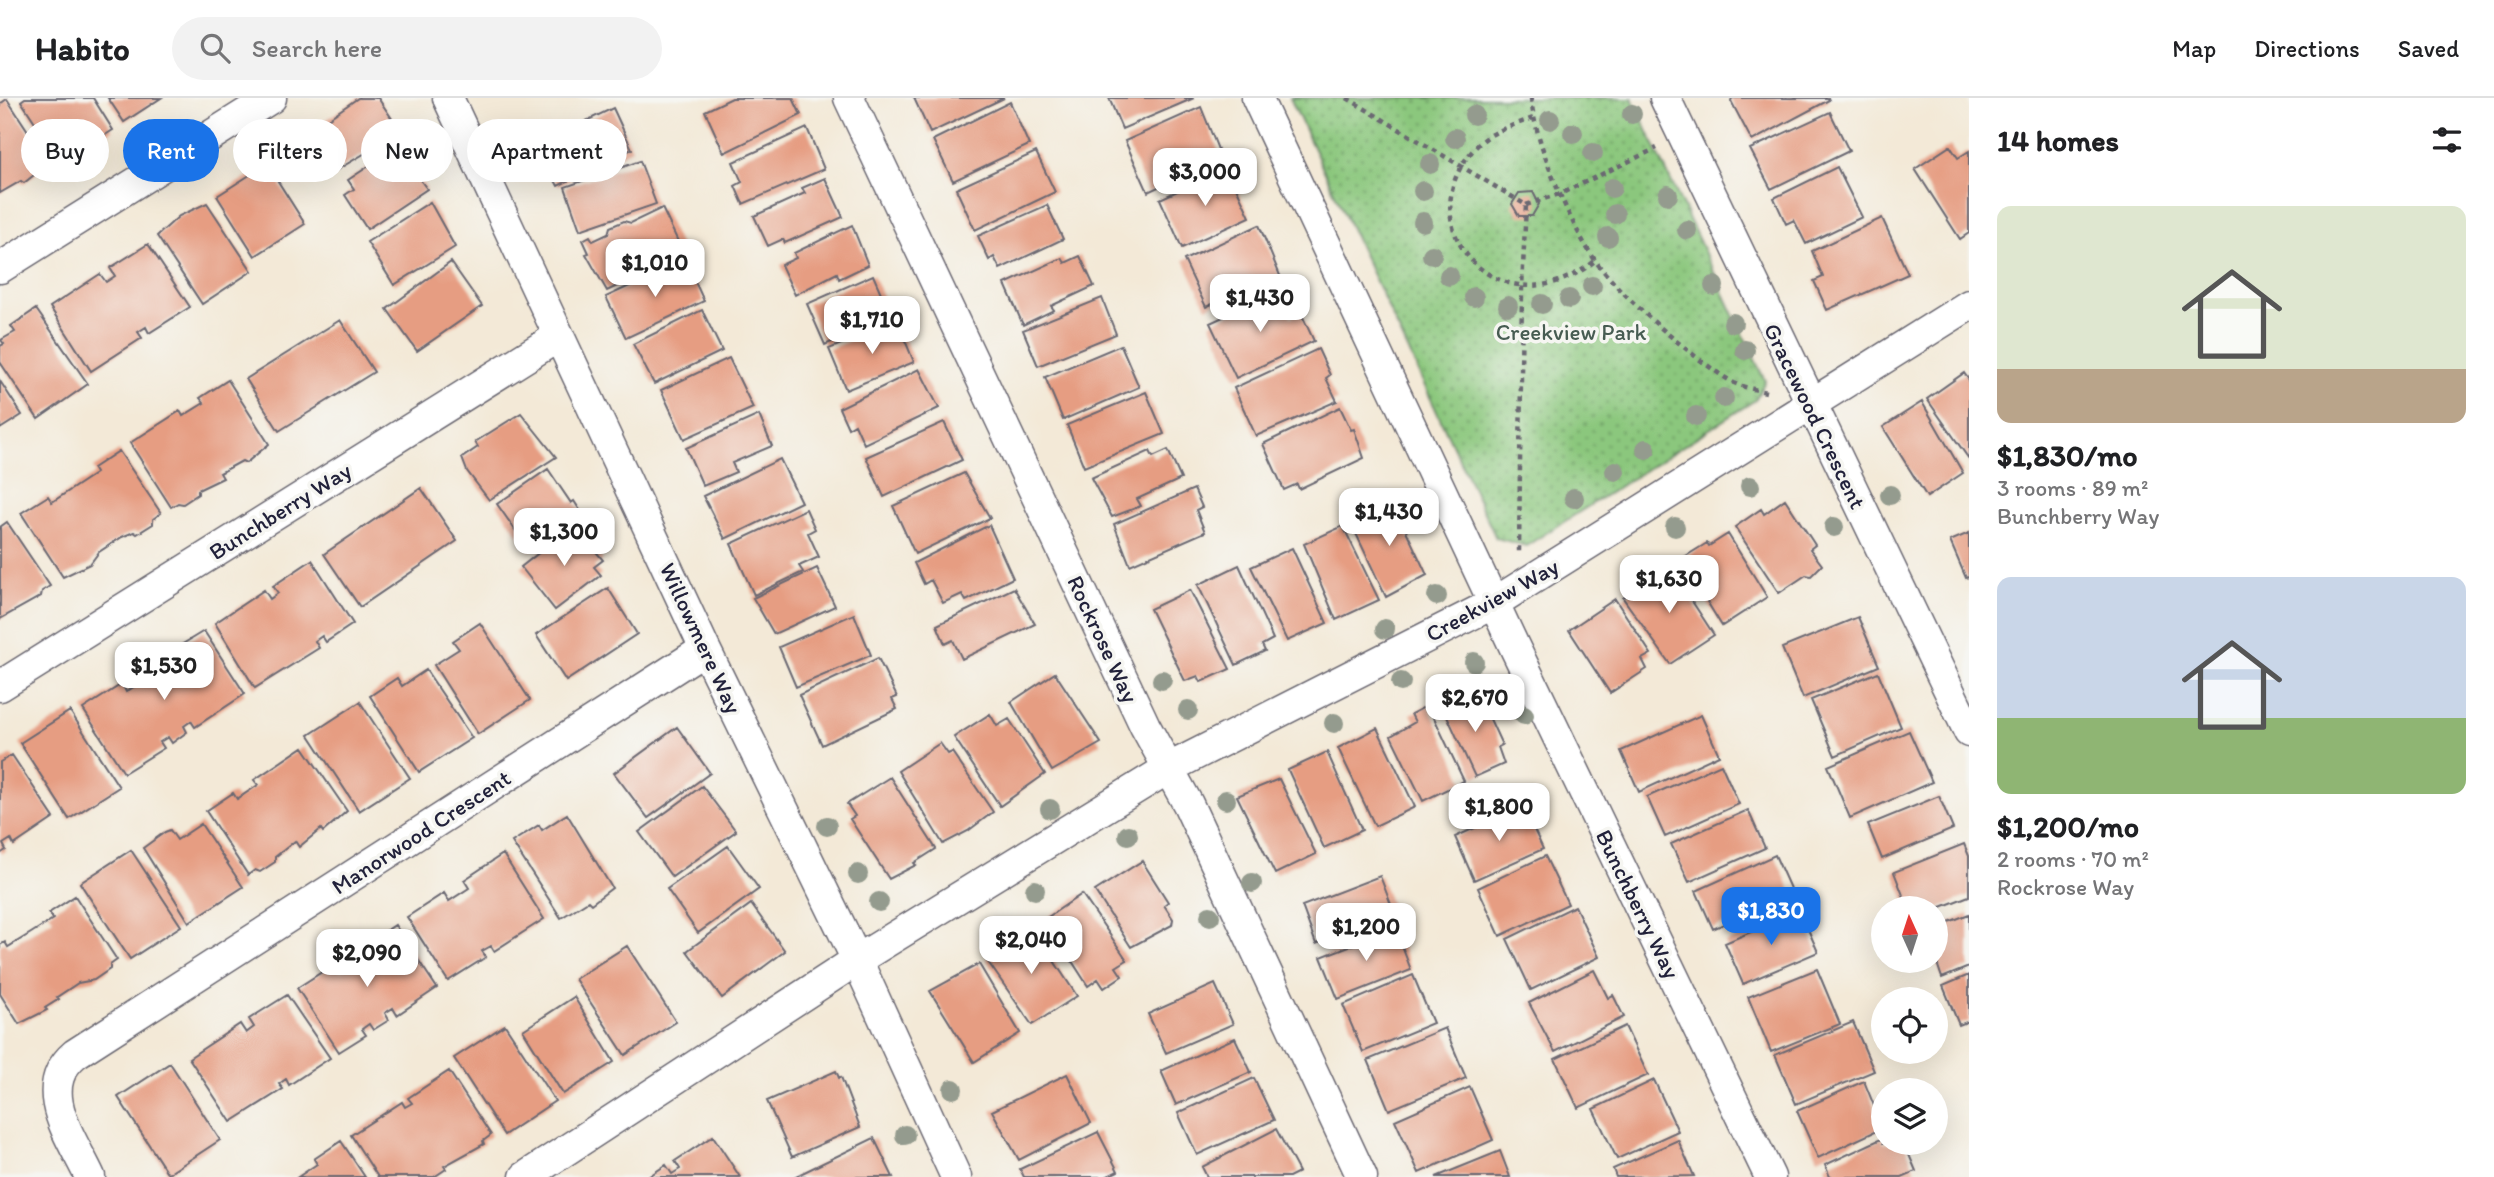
<!DOCTYPE html>
<html lang="en">
<head>
<meta charset="utf-8">
<style>
  body { margin:0; font-family:Itim,sans-serif; background:#f2f2f2; color:#202124; height:100vh; display:flex; flex-direction:column; font-size:26px; white-space:nowrap }
  * { box-sizing:border-box; margin:0 }
  p { font-size:23px; color:#757577 }
  .icon { flex:none; width:38px; height:38px; fill:none; stroke:currentColor; stroke-width:2; stroke-linecap:round; stroke-linejoin:round }
  .map { position:relative; flex:1; overflow:hidden }
  .panel { display:flex; flex-direction:column; background:#fff; width:525px }
  .panel>* { flex:none }
  .guide { position:absolute; left:21px; top:21px; width:665px; height:63px; display:flex; gap:14px }
  .needle { width:46px; rotate:357deg }
  .fabs { position:absolute; left:1871px; top:798px; display:grid; gap:14px }
  .fabs a { display:grid; place-items:center; width:77px; height:77px; border-radius:50%; background:#fff; box-shadow:0 7px 28px #0002; font-size:35px }
  .price { position:absolute; translate:-50% -60px; padding:0 16px; border-radius:14px; background:#fff; color:#222; font-size:23px; line-height:46px; filter:drop-shadow(0 2px 4px #0008) }
  .price::after { content:''; position:absolute; left:50%; top:42px; width:21px; height:16px; margin-left:-10px; background:inherit; clip-path:polygon(0 0,100% 0,50% 100%) }
  .price.selected { background:#1a73e8; color:#fff }
  ul { padding:0; list-style:none }
  li { display:grid; align-content:center; gap:14px; height:371px; padding:0 28px }
  li span { display:grid; place-items:center; height:217px; border-radius:14px; color:#555 }
  li>.icon { margin-inline-start:auto }
  span .icon { width:126px; height:126px; fill:#fffc; stroke-width:1 }
  li b { font-size:30px }
  h2 { display:flex; justify-content:space-between; align-items:center; height:84px; padding:0 28px; font-size:30px }
  .pill { padding:0 24px; border-radius:32px; background:#fff; box-shadow:0 7px 28px #0002; font-size:24px; line-height:63px }
  .pill.selected { background:#1a73e8; color:#fff }
  header { display:flex; align-items:center; gap:42px; box-sizing:border-box; height:98px; padding:0 35px; background:#fff; border-bottom:2px solid #e0e0e0 }
  header strong { font-size:33px }
  nav { display:flex; gap:38px; margin-inline-start:auto; font-size:24px }
  .search { width:490px; height:63px; background:#f2f2f2; display:flex; align-items:center; gap:18px; box-sizing:border-box; padding:0 24px; border-radius:38px; color:#757577; font-size:26px }
  main { display:flex; flex:1; min-height:0 }
  .map>svg:first-child { display:block }
  .park { fill:url(#park-dots); stroke:#56745c; stroke-width:2 }
  .building { fill:#e69d82 }
  .lines { fill:none; stroke-linecap:round; stroke-linejoin:round }
  .street-casing { stroke:#6b6872; stroke-width:33 }
  .path { stroke:#6b6872; stroke-width:4.5; stroke-dasharray:5 5; stroke-linecap:butt }
  .street { stroke:#fff; stroke-width:30 }
  .tree { fill:#949b8e }
  .labels { text-anchor:middle; stroke-width:7; stroke-linejoin:round; paint-order:stroke }
  .park-label { font-size:23px; fill:#475c52; stroke:#f6f6f2 }
  .street-label { font-size:23px; fill:#22223b; stroke:#f6f6f2 }
</style>
</head>
<body>
<header>
<strong>Habito</strong>
<div class="search"><svg class="icon" aria-label="search" viewBox="0 0 24 24"><circle cx="10" cy="10" r="6"/><path d="M15 15l6 6"/></svg>Search here</div>
<nav><a>Map</a><a>Directions</a><a>Saved</a></nav>
</header>
<main>
<div class="map">
<svg width="1969" height="1079" viewBox="0 0 1969 1079">
  <defs>
    <pattern id="park-dots" width="8" height="8" patternUnits="userSpaceOnUse" patternTransform="scale(1.75)"><rect width="8" height="8" fill="#8bc77d"/><path d="M2 2h.1M6 6h.1" fill="none" stroke="#71a168" stroke-width="1.8" stroke-linecap="round"/></pattern>
  </defs>
  <rect width="100%" height="100%" fill="#f6f6f2"/>
  <filter id="ink" filterUnits="userSpaceOnUse"><feTurbulence type="fractalNoise" baseFrequency=".0143" numOctaves="2"/><feDisplacementMap in="SourceGraphic" scale="14" xChannelSelector="R" yChannelSelector="G"/><feConvolveMatrix kernelMatrix="1 2 1 2 8 2 1 2 1" color-interpolation-filters="sRGB"/></filter>
  <filter id="wash" filterUnits="userSpaceOnUse"><feTurbulence type="fractalNoise" baseFrequency=".00686" numOctaves="4" result="noise"/><feDisplacementMap in="SourceGraphic" scale="28" xChannelSelector="R" yChannelSelector="G"/><feGaussianBlur stdDeviation="1.57" result="paint"/><feColorMatrix in="noise" values="0 0 0 0 0 0 0 0 0 0 0 0 0 0 0 0 0 1.4 0 .05"/><feComposite in="paint" operator="in"/></filter>
  <g filter="url(#wash)">
    <rect width="100%" height="100%" fill="#f3e9d7"/>
    <path class="park" d="M1290 0H1632L1765 283 1755 302 1526 448 1496 440Z"/>
    <g id="blocks">
      <path class="building" d="M25 0H93L113 32 62 65 21 3Z
        M108 0H161L124 24Z
        M358 0H378L401 34 335 73 309 34Z
        M732 0H793L801 17 724 55 705 13Z
        M914 0H1004L930 35Z
        M1109 0H1194L1122 31Z
        M1732 0H1828L1829 2 1752 43 1731 3Z
        M7 1 49 65 24 85 21 83 0 95V6Z
        M1010 4 1029 47 953 83 933 42Z
        M1201 9 1221 59 1148 94 1125 43Z
        M613 10 632 51 558 88 536 47Z
        M1830 14 1849 53 1771 91 1750 51Z
        M807 30 824 71 743 106 735 88 742 84 733 64Z
        M1950 48 1958 60 1969 53V135L1960 141 1915 71Z
        M396 50 427 91 367 131 345 97 354 91 348 82Z
        M1036 54 1055 94 975 132 956 91Z
        M640 63 656 106 580 132 565 89Z
        M267 66 305 126 255 158 217 98Z
        M1837 69 1862 119 1806 146 1794 122 1786 126 1774 100Z
        M1227 70 1250 119 1182 150 1160 101Z
        M825 80 843 119 785 145 783 141 768 148 754 118 805 95 802 90Z
        M1533 94 1539 106 1532 118H1519L1512 106 1519 95Z
        M430 104 455 149 394 187 367 144Z
        M207 105 252 173 202 206 157 138 179 118Z
        M1047 107 1063 141 1000 171 994 159 989 162 978 138Z
        M662 110 684 156 607 193 586 156 589 155 583 142 590 138 593 143 608 136 610 129 624 123 631 125Z
        M1882 120 1908 176 1827 212 1814 183 1823 179 1812 153Z
        M852 127 868 167 839 181 837 175 795 197 781 167 796 160 794 155Z
        M1259 127 1281 180 1251 194 1249 189 1206 209 1184 162Z
        M148 146 190 209 149 235 146 229 138 234 142 240 91 273 50 209 100 176 106 184 115 178 110 170Z
        M1080 158 1094 188 1051 208 1054 212 1023 227 1005 186 1062 160 1065 165Z
        M685 162 704 203 626 240 606 199Z
        M451 164 482 208 417 253 387 211Z
        M873 177 891 218 825 247 807 206Z
        M1279 193 1291 219 1301 215 1314 243 1236 280 1210 225Z
        M1102 200 1116 236 1038 268 1023 232Z
        M36 211 88 286 38 321 0 264V248L4 246 1 242 15 234 11 228Z
        M702 212 722 253 654 286 633 246Z
        M340 222 374 274 279 333 246 281Z
        M897 223 914 264 846 292 829 251Z
        M1121 247 1139 289 1063 322 1045 279Z
        M1318 251 1330 277 1326 280 1337 303 1256 338 1234 290Z
        M729 260 753 310 684 341 661 292Z
        M919 271 939 310 864 346 855 326 848 330 839 310Z
        M1964 275 1969 282V361L1927 301Z
        M228 282 269 346 246 365 242 363 220 375 223 380 198 392V396L183 406 178 405 171 409 130 345 180 313 183 318 204 305 200 300Z
        M0 283 22 317 0 331Z
        M1146 294 1164 336 1084 369 1067 327Z
        M1922 304 1963 375 1927 399 1883 329Z
        M1340 309 1351 332 1354 331 1364 360 1299 391 1297 386 1284 392 1263 346Z
        M521 315 556 359 489 402 467 373 462 360 478 349 475 344Z
        M759 317 772 348 732 365 736 374 703 388 686 350Z
        M944 324 962 362 884 399 866 359Z
        M1168 352 1181 381 1137 401 1141 408 1112 419 1091 380 1150 353 1153 359Z
        M119 353 161 415 153 421V426L137 436 134 434 122 439 99 454 90 466 63 479 21 415 48 398 52 404 96 375 93 370Z
        M780 361 801 404 725 441 703 398Z
        M548 371 571 405 574 403 583 417 530 453 497 406Z
        M964 375 990 420 915 456 893 408Z
        M421 390 457 443 360 509 324 456Z
        M1194 391 1202 409 1196 412 1205 434 1130 467 1114 426Z
        M1785 401 1815 447 1810 451 1822 467 1811 478 1806 477 1779 495 1735 429 1761 411 1764 416Z
        M1379 402 1384 412 1394 407 1427 477 1386 499 1352 427 1365 421 1360 411Z
        M806 411 815 431 808 435 819 459 799 468 803 474 754 497 731 446Z
        M7 424 50 488 42 493 41 498 0 521V429Z
        M574 427 603 462 594 469 601 477 555 512 521 469Z
        M989 427 1013 480 966 503 962 496 943 505 931 482 924 486 914 465Z
        M1343 428 1379 502 1336 522 1304 446Z
        M1969 435V479L1966 480 1950 443Z
        M1728 436 1767 499 1722 528 1681 461 1707 445 1709 448Z
        M1292 450 1327 525 1287 543 1251 469Z
        M312 462 353 526 326 544 322 538 315 543 319 550 255 590 215 525 264 492 270 501 278 495 273 488Z
        M1239 467 1273 541 1262 547 1265 553 1236 567 1198 487Z
        M1669 468 1714 537 1670 566 1623 500Z
        M817 470 835 508 774 536 753 500Z
        M608 490 637 536 566 583 536 537Z
        M1014 490 1035 526 962 561 953 542 945 546 937 527Z
        M1190 492 1230 571 1201 584 1198 578 1185 583 1150 511Z
        M1615 501 1651 556 1642 561 1647 571 1610 595 1569 532Z
        M854 516 871 557 796 589 779 549Z
        M1858 519 1879 568 1803 600 1782 550Z
        M480 525 530 602 478 636 434 567 459 551 453 543Z
        M204 533 245 596 195 629 191 623 184 628 187 634 172 645 168 639 160 644 164 650 124 675 83 611 122 586 126 594 135 588 130 581 145 572 150 579 158 573 153 564Z
        M878 560 897 599 892 601 897 611 822 647 799 597Z
        M426 572 472 640 419 674 370 598 397 580 402 588Z
        M1878 574 1901 629 1835 658 1811 602Z
        M1055 575 1101 645 1052 673 1011 604Z
        M1478 595 1502 647 1498 649 1504 666 1475 679 1444 611V607Z
        M360 604 410 680 359 713 309 637Z
        M1428 607 1464 683 1423 703 1391 638 1415 624 1411 616Z
        M70 613 119 689 69 721 20 645Z
        M990 616 997 628 1009 621 1045 676 1000 708 954 639Z
        M1701 617 1719 657 1639 694 1621 653Z
        M677 629 710 675 648 720 614 675Z
        M1377 630 1415 709 1375 728 1338 650Z
        M1909 633 1932 684 1850 720 1828 668Z
        M940 645 948 656 952 654 993 714 968 733 943 746 898 673Z
        M303 649 347 713 323 734 321 731 299 749 295 743 275 759V764L260 774 255 772 248 777 206 713 233 695 237 701 258 687 254 682Z
        M1327 654 1362 732 1324 750 1288 672Z
        M12 657 54 720 14 747 11 741 3 746 6 752 0 756V664Z
        M1721 666 1739 706 1665 739 1647 699Z
        M890 679 936 751 914 765 916 767 889 781 850 721 855 718 847 706Z
        M1279 681 1316 756 1275 776 1237 698Z
        M702 688 736 733 672 779 639 734Z
        M1939 698 1953 731 1882 761 1868 727Z
        M1523 708 1543 751 1474 782 1455 739Z
        M1748 712 1765 750 1689 784 1671 746Z
        M567 716 612 790 591 806 588 803 561 820 512 744 539 727 542 732Z
        M201 726 243 789 189 824 143 750 165 734 170 732 177 742Z
        M1964 746 1969 758V798L1936 811 1908 810 1894 774Z
        M728 748 759 791 698 835 667 791Z
        M131 752 181 828 130 861 80 785Z
        M503 756 544 821 494 853 491 848 482 853 486 859 448 883 407 819 444 795 449 803 469 790 464 782Z
        M1775 757 1792 795 1713 831 1696 793Z
        M1545 758 1568 806 1500 838 1478 790Z
        M1142 763 1168 804 1164 807 1173 821 1172 827 1131 849 1095 793Z
        M1380 778 1395 817 1316 846 1302 808Z
        M1082 796 1127 862 1116 869 1122 878 1104 890 1098 881 1088 888 1045 821Z
        M75 798 117 862 110 867V871L94 882 78 885 57 899 59 901 45 910 47 912 19 926 0 896V847L5 844 8 849 31 835 53 821 49 815Z
        M751 806 785 853 722 900 687 853Z
        M1575 808 1599 859 1531 892 1507 841Z
        M1800 813 1818 854 1743 886 1725 845Z
        M1969 816V869L1942 880 1936 862V829Z
        M395 827 437 890 397 917 393 910 385 915 389 922 373 932 369 926 362 931 366 937 339 954 297 890 336 865 341 873 362 859 357 852Z
        M1031 828 1077 898 1032 927 986 861Z
        M1395 830 1411 872 1338 901 1321 859Z
        M627 848 676 924 625 957 575 881Z
        M979 866 1020 935 974 964 930 893Z
        M1817 871 1840 926 1771 954 1748 899Z
        M1594 872 1608 900 1613 897 1624 919 1555 954 1529 905Z
        M1413 877 1433 925 1363 954 1343 907Z
        M1969 877V923L1959 927 1943 888Z
        M1215 886 1233 926 1166 955 1148 916Z
        M287 897 330 960 289 987 286 981 279 986 283 991 231 1024 189 960 240 926 246 935 254 929 249 921Z
        M574 899 614 964 563 996 523 932Z
        M1853 924 1874 973 1796 1006 1775 957Z
        M505 927 555 1003 504 1037 454 960Z
        M1625 928 1648 977 1578 1010 1555 961Z
        M1445 930 1466 980 1389 1012 1368 962Z
        M1235 940 1251 974 1176 1007 1161 973Z
        M170 965 220 1042 168 1076 118 999Z
        M449 973 491 1037 483 1043 484 1046 444 1068 446 1071 434 1079H378L351 1037 402 1004 405 1009 412 1005 408 1000Z
        M836 973 839 980 841 979 860 1029 792 1059 767 1003Z
        M1067 976 1091 1025 1019 1062 992 1013Z
        M1254 980 1274 1022 1197 1057 1178 1015Z
        M1654 982 1678 1033 1617 1061 1593 1011Z
        M1864 983 1883 1030 1818 1060 1797 1013Z
        M1470 989 1493 1042 1419 1075 1395 1022Z
        M1276 1031 1299 1074 1289 1079H1207L1202 1069Z
        M1098 1034 1118 1073 1106 1079H1024L1020 1071Z
        M713 1038 740 1079H648L666 1067 672 1076 680 1071 675 1063Z
        M874 1040 893 1079H794Z
        M1883 1040V1045H1904L1916 1073 1902 1079H1830L1825 1067Z
        M1678 1042 1694 1078 1616 1079 1613 1071Z
        M341 1043 365 1079H298L317 1066 314 1061Z
        M1500 1053 1510 1079H1436Z"/>
    </g>
  </g>
  <g filter="url(#ink)">
    <use href="#blocks" fill-opacity="0" stroke="#6b6872" stroke-width="2"/>
    <g class="lines">
      <g class="street-casing">
        <path id="street" d="M448 0 705 551 857 862 956 1079
          M849 0 1145 628 1188 706 1362 1079
          M1257 0 1514 548 1770 1079
          M1665 0 1969 634
          M0 170 271 0
          M0 588 559 238
          M90 1079C72 1040 34 991 75 956L705 551
          M525 1079 857 862 1169 670 1494 505 1969 207"/>
      </g>
      <path class="path" d="M1347 0 1526 107 1522 190 1519 454
        M1531 0C1535 45 1569 125 1595 162 1619 197 1697 264 1734 285 1745 290 1759 292 1770 295
        M1533 20C1515 27 1494 32 1480 45 1400 120 1496 240 1595 163
        M1526 107 1562 95 1657 50"/>
      <use href="#street" class="street"/>
    </g>
    <g class="tree">
      <circle cx="1632" cy="16" r="10"/>
      <circle cx="1474" cy="17" r="10"/>
      <circle cx="1550" cy="22" r="10"/>
      <circle cx="1573" cy="35" r="10"/>
      <circle cx="1455" cy="40" r="10"/>
      <circle cx="1593" cy="55" r="10"/>
      <circle cx="1430" cy="66" r="10"/>
      <circle cx="1612" cy="90" r="10"/>
      <circle cx="1423" cy="93" r="10"/>
      <circle cx="1668" cy="97" r="10"/>
      <circle cx="1615" cy="116" r="10"/>
      <circle cx="1423" cy="124" r="10"/>
      <circle cx="1687" cy="132" r="10"/>
      <circle cx="1608" cy="139" r="10"/>
      <circle cx="1432" cy="157" r="10"/>
      <circle cx="1449" cy="178" r="10"/>
      <circle cx="1592" cy="188" r="10"/>
      <circle cx="1714" cy="188" r="10"/>
      <circle cx="1474" cy="199" r="10"/>
      <circle cx="1569" cy="201" r="10"/>
      <circle cx="1542" cy="206" r="10"/>
      <circle cx="1508" cy="208" r="10"/>
      <circle cx="1733" cy="225" r="10"/>
      <circle cx="1745" cy="252" r="10"/>
      <circle cx="1724" cy="300" r="10"/>
      <circle cx="1696" cy="318" r="10"/>
      <circle cx="1646" cy="351" r="10"/>
      <circle cx="1615" cy="373" r="10"/>
      <circle cx="1750" cy="388" r="10"/>
      <circle cx="1890" cy="397" r="10"/>
      <circle cx="1574" cy="400" r="10"/>
      <circle cx="1675" cy="429" r="10"/>
      <circle cx="1834" cy="429" r="10"/>
      <circle cx="1437" cy="498" r="10"/>
      <circle cx="1385" cy="531" r="10"/>
      <circle cx="1474" cy="564" r="10"/>
      <circle cx="1162" cy="582" r="10"/>
      <circle cx="1401" cy="584" r="10"/>
      <circle cx="1188" cy="612" r="10"/>
      <circle cx="1524" cy="617" r="10"/>
      <circle cx="1334" cy="625" r="10"/>
      <circle cx="1226" cy="702" r="10"/>
      <circle cx="1050" cy="711" r="10"/>
      <circle cx="827" cy="728" r="10"/>
      <circle cx="1128" cy="737" r="10"/>
      <circle cx="858" cy="776" r="10"/>
      <circle cx="1252" cy="785" r="10"/>
      <circle cx="1035" cy="792" r="10"/>
      <circle cx="879" cy="804" r="10"/>
      <circle cx="1210" cy="818" r="10"/>
      <circle cx="953" cy="991" r="10"/>
      <circle cx="905" cy="1037" r="10"/>
    </g>
  </g>
  <g class="labels">
    <g class="park-label">
      <text x="1571" y="242">Creekview Park</text>
    </g>
    <g class="street-label">
      <text transform="translate(1815 318) rotate(64)" y="8">Gracewood Crescent</text>
      <text transform="translate(280 413) rotate(-32)" y="8">Bunchberry Way</text>
      <text transform="translate(1492 502) rotate(-29)" y="8">Creekview Way</text>
      <text transform="translate(701 540) rotate(65)" y="8">Willowmere Way</text>
      <text transform="translate(1103 541) rotate(65)" y="8">Rockrose Way</text>
      <text transform="translate(421 734) rotate(-33)" y="8">Manorwood Crescent</text>
      <text transform="translate(1638 806) rotate(64)" y="8">Bunchberry Way</text>
    </g>
  </g>
</svg>
<div class="fabs">
<a><svg class="needle" viewBox="-14 -14 28 28"><path d="M0-13l5 13h-10z" fill="#e53935"/><path d="M0 13l5-13h-10z" fill="#757577"/></svg></a>
<a><svg class="icon" aria-label="locate" viewBox="0 0 24 24"><circle cx="12" cy="12" r="6"/><path d="M12 2v4M12 18v4M2 12h4M18 12h4"/></svg></a>
<a><svg class="icon" aria-label="layers" viewBox="0 0 24 24"><path d="M12 4l9 5-9 5-9-5zM3 14l9 5 9-5"/></svg></a>
</div>
<b class="price" style="left:1205px;top:110px">$3,000</b>
<b class="price" style="left:655px;top:201px">$1,010</b>
<b class="price" style="left:1260px;top:236px">$1,430</b>
<b class="price" style="left:872px;top:258px">$1,710</b>
<b class="price" style="left:1389px;top:450px">$1,430</b>
<b class="price" style="left:564px;top:470px">$1,300</b>
<b class="price" style="left:1669px;top:517px">$1,630</b>
<b class="price" style="left:164px;top:604px">$1,530</b>
<b class="price" style="left:1475px;top:636px">$2,670</b>
<b class="price" style="left:1499px;top:745px">$1,800</b>
<b class="price selected" style="left:1771px;top:849px">$1,830</b>
<b class="price" style="left:1366px;top:865px">$1,200</b>
<b class="price" style="left:1031px;top:878px">$2,040</b>
<b class="price" style="left:367px;top:891px">$2,090</b>
<div class="guide">
<a class="pill">Buy</a>
<a class="pill selected">Rent</a>
<a class="pill">Filters</a>
<a class="pill">New</a>
<a class="pill">Apartment</a>
</div>
</div>
<section class="panel">
<h2>14 homes<svg class="icon" aria-label="filters" viewBox="0 0 24 24"><path d="M4 7h16M4 17h16"/><circle cx="9" cy="7" r="2"/><circle cx="15" cy="17" r="2"/></svg></h2>
<ul>
<li><span style="background:linear-gradient(#dfe7d0 75%,#b9a48a 0)"><svg class="icon" aria-label="home" viewBox="0 0 24 24"><path d="M3 11l9-7 9 7M6 9v11h12V9"/></svg></span><div><b>$1,830/mo</b><p>3 rooms · 89 m²</p><p>Bunchberry Way</p></div></li>
<li><span style="background:linear-gradient(#c9d6e8 65%,#8fb573 0)"><svg class="icon" aria-label="home" viewBox="0 0 24 24"><path d="M3 11l9-7 9 7M6 9v11h12V9"/></svg></span><div><b>$1,200/mo</b><p>2 rooms · 70 m²</p><p>Rockrose Way</p></div></li>
</ul>
</section>
</main>
</body>
</html>
